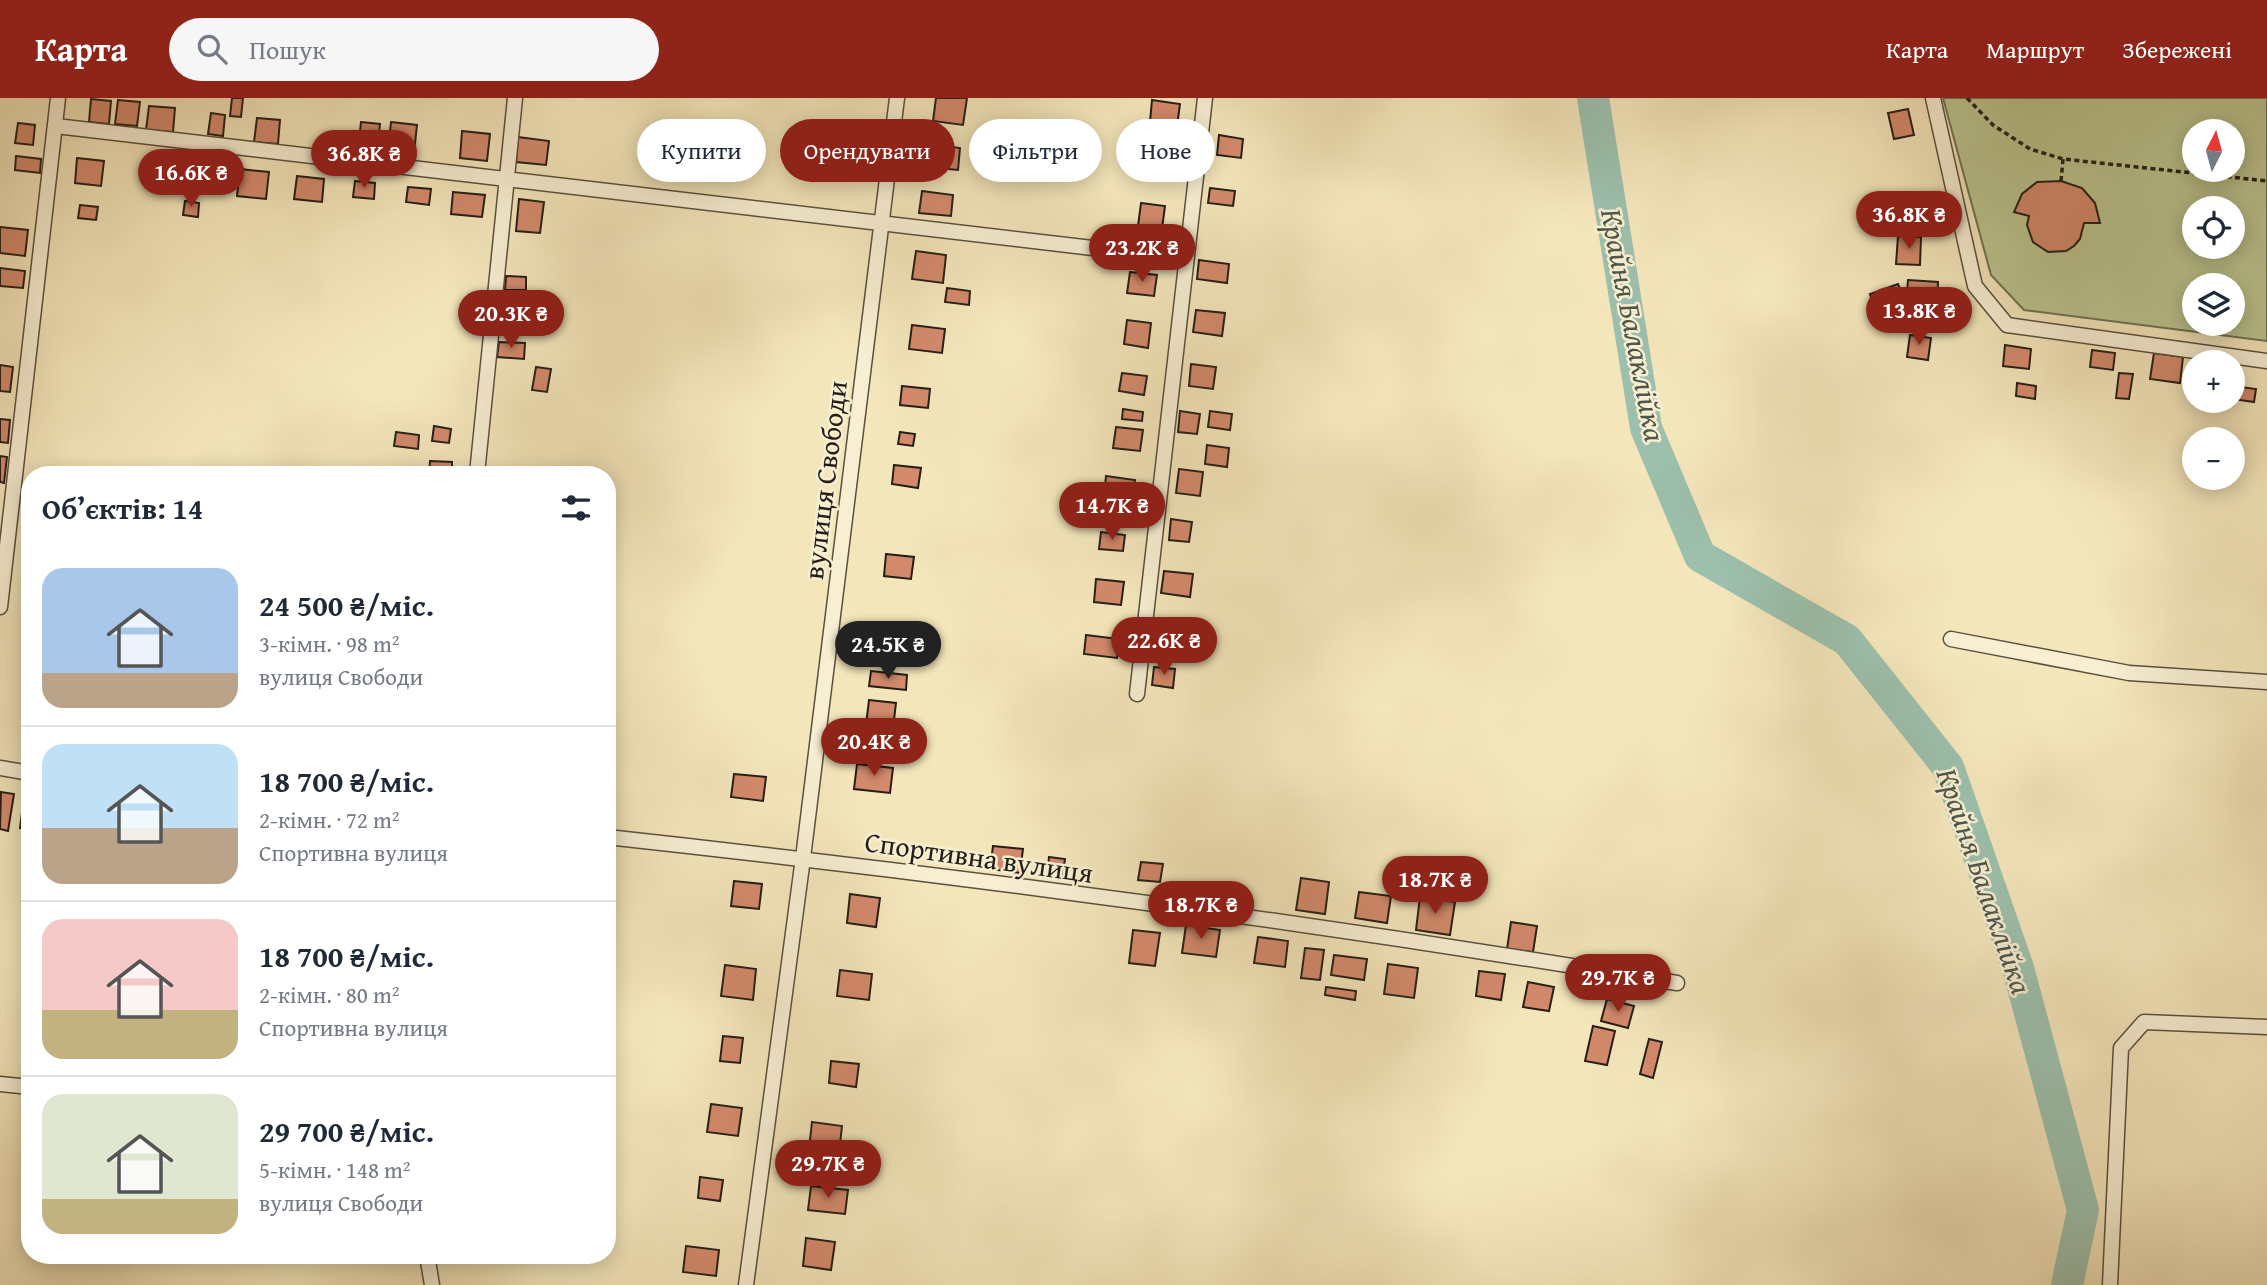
<!DOCTYPE html>
<html lang="uk">
<head>
<meta charset="utf-8">
<style>
  body { margin:0; font-family:"Gentium Book Plus",serif; background:#f6f6f7; color:#1f2937; height:100vh; display:flex; flex-direction:column; font-size:26px; white-space:nowrap }
  * { box-sizing:border-box; margin:0 }
  p { font-size:23px; color:#747a83 }
  .icon { flex:none; width:38px; height:38px; fill:none; stroke:currentColor; stroke-width:2; stroke-linecap:round; stroke-linejoin:round }
  .map { position:relative; flex:1; overflow:hidden }
  .panel { position:absolute; left:21px; top:368px; width:595px; height:798px; display:flex; flex-direction:column; background:#fff; border-radius:28px; box-shadow:0 4px 18px #0003 }
  .panel>* { flex:none }
  .banner { position:absolute; left:637px; top:21px; width:665px; height:63px; display:flex; gap:14px }
  .needle { width:46px; rotate:6deg }
  .tools { position:absolute; left:2182px; top:21px; display:grid; gap:14px }
  .tools a { display:grid; place-items:center; width:63px; height:63px; border-radius:50%; background:#fff; box-shadow:0 4px 18px #0003; font-size:35px }
  .price { position:absolute; translate:-50% -60px; padding:0 16px; border-radius:24px; background:#8f2418; color:#fff; font-size:23px; line-height:46px; filter:drop-shadow(0 2px 4px #0008) }
  .price::after { content:''; position:absolute; left:50%; top:42px; width:21px; height:16px; margin-left:-10px; background:inherit; clip-path:polygon(0 0,100% 0,50% 100%) }
  .price.selected { background:#222; color:#fff }
  ul { padding:0; list-style:none }
  li { display:flex; align-items:center; gap:21px; height:175px; padding:0 21px }
  li+li { border-top:2px solid #e0e1e3 }
  li span { display:grid; place-items:center; flex:none; width:196px; height:140px; border-radius:21px; color:#555 }
  li>.icon { margin-inline-start:auto }
  span .icon { width:84px; height:84px; fill:#fffc; stroke-width:1 }
  li b { font-size:30px }
  h2 { display:flex; justify-content:space-between; align-items:center; height:84px; padding:0 21px; font-size:30px }
  .chip { padding:0 24px; border-radius:32px; background:#fff; box-shadow:0 4px 18px #0003; font-size:24px; line-height:63px }
  .chip.selected { background:#8f2418; color:#fff }
  header { display:flex; align-items:center; gap:42px; box-sizing:border-box; height:98px; padding:0 35px; background:#8f2418; color:#fff }
  header strong { font-size:33px }
  nav { display:flex; gap:38px; margin-inline-start:auto; font-size:24px }
  .search { width:490px; height:63px; background:#f6f6f7; display:flex; align-items:center; gap:18px; box-sizing:border-box; padding:0 24px; border-radius:38px; color:#747a83; font-size:26px }
  .map>svg:first-child { display:block }
  .green { fill:#bbc590; stroke:#707252; stroke-width:2; fill-rule:evenodd }
  .lines { fill:none; stroke-linecap:round; stroke-linejoin:round }
  .river { stroke:#9cc0ad; stroke-width:32 }
  .building { fill:#d38a6c; stroke:#251e15; stroke-width:2 }
  .street-casing { stroke:#59503e; stroke-width:17 }
  .path { stroke:#251e15; stroke-width:3.5; stroke-dasharray:5 3.5; stroke-linecap:butt }
  .street { stroke:#f8efd3; stroke-width:14 }
  .labels { text-anchor:middle; stroke-width:5; stroke-linejoin:round; paint-order:stroke }
  .street-label { font-size:28px; fill:#251e15; stroke:#f8efd3 }
  .water-label { font-size:30px; font-style:italic; fill:#4f574a; stroke:#f8efd3 }
</style>
</head>
<body>
<header>
<strong>Карта</strong>
<div class="search"><svg class="icon" aria-label="search" viewBox="0 0 24 24"><circle cx="10" cy="10" r="6"/><path d="M15 15l6 6"/></svg>Пошук</div>
<nav><a>Карта</a><a>Маршрут</a><a>Збережені</a></nav>
</header>
<div class="map">
<svg width="2267" height="1187" viewBox="0 0 2267 1187">
  <rect width="100%" height="100%" fill="#f4e6bb"/>
  <filter id="stains"><feTurbulence type="fractalNoise" baseFrequency=".00286" numOctaves="4"/><feColorMatrix values="0 0 0 0 .2 0 0 0 0 .09 0 0 0 0 .02 0 0 0 .5 -.17"/></filter>
  <radialGradient id="worn" r=".72"><stop offset=".6" stop-color="#630" stop-opacity="0"/><stop offset="1" stop-color="#630" stop-opacity=".3"/></radialGradient>
  <path class="green" d="M1943 0H2267V243L2024 212 1991 177ZM2194 33H2233V72H2194ZM2194 110H2233V149H2194ZM2194 187H2233V226H2194Z"/>
  <g class="lines">
    <path class="river" d="M1593 0 1646 330 1700 458 1847 542 1948 669 2018 870 2083 1112 2067 1187"/>
  </g>
  <path class="building" d="M232 0H243L241 19 230 18Z
    M936 0H967L963 27 933 23Z
    M91 1 111 3 109 26 89 24Z
    M118 2 140 4 137 28 115 26Z
    M1152 2 1180 6 1177 28 1150 24Z
    M149 8 175 10 173 34 146 32Z
    M1908 11 1914 37 1894 41 1888 15Z
    M211 15 225 17 223 38 208 36Z
    M257 20 280 22 278 46 254 44Z
    M361 24 380 26 378 45 359 43Z
    M391 24 417 27 414 55 388 52Z
    M18 25 35 27 33 47 15 45Z
    M462 33 490 36 487 63 460 60Z
    M1219 37 1243 41 1241 60 1217 57Z
    M518 39 549 43 546 67 516 64Z
    M931 46 960 50 958 72 928 69Z
    M1147 55 1174 58 1172 73 1145 70Z
    M16 58 41 61 40 75 15 72Z
    M77 60 104 63 101 88 75 85Z
    M155 66 180 68 177 93 152 90Z
    M240 71 269 74 266 101 237 98Z
    M297 78 324 81 322 104 294 101Z
    M355 83 375 85 374 101 353 99Z
    M2061 83 2082 90 2095 105 2100 125H2084L2080 141 2074 148 2066 153 2048 154 2033 144 2027 127 2029 118 2014 114 2022 96 2037 84Z
    M408 89 431 91 429 107 406 104Z
    M1210 90 1235 93 1233 108 1208 105Z
    M922 93 953 97 951 118 919 115Z
    M453 94 485 97 482 119 451 116Z
    M519 101 544 104 540 135 516 133Z
    M185 103 199 105 198 119 183 117Z
    M1141 105 1165 108 1162 131 1138 128Z
    M80 107 98 109 96 122 78 120Z
    M0 129 28 132 25 158 0 155Z
    M1898 138 1921 139 1920 167 1896 166Z
    M916 153 946 157 943 185 912 181Z
    M1199 162 1229 166 1227 185 1197 181Z
    M0 170 25 173 23 190 0 188Z
    M1130 174 1157 177 1154 198 1127 195Z
    M506 178 526 179V192H505Z
    M1908 182 1938 184 1937 207 1906 205Z
    M1898 186 1903 199 1874 209 1870 196Z
    M947 190 970 193 969 207 945 204Z
    M1196 212 1225 215 1222 238 1193 234Z
    M1127 222 1151 225 1148 250 1124 246Z
    M912 227 945 231 942 255 909 251Z
    M1910 237 1931 240 1928 262 1907 259Z
    M499 244 525 245 524 261 497 259Z
    M2005 247 2031 251 2029 271 2003 268Z
    M2092 252 2115 255 2113 272 2090 269Z
    M2154 255 2183 259 2180 285 2150 281Z
    M1191 266 1216 269 1213 291 1189 288Z
    M0 267 13 269 10 294 0 293Z
    M536 269 551 271 547 294 532 292Z
    M1122 275 1147 278 1144 297 1119 293Z
    M2119 275 2133 276 2129 301 2116 300Z
    M2017 285 2036 288 2035 301 2016 298Z
    M902 288 930 291 928 310 900 307Z
    M2233 288 2256 291 2254 304 2233 301Z
    M1123 311 1143 314 1142 323 1122 321Z
    M1180 313 1200 316 1197 336 1178 334Z
    M1210 313 1232 316 1230 332 1208 329Z
    M0 321 10 322 8 345 0 344Z
    M434 328 451 331 449 345 432 343Z
    M1116 329 1143 332 1140 353 1113 350Z
    M396 334 419 337 418 351 394 348Z
    M900 334 915 336 913 348 898 346Z
    M1207 347 1229 350 1227 369 1205 366Z
    M0 358 7 359 4 385 0 384Z
    M430 363 452 364V376H429Z
    M894 367 921 370 918 390 892 386Z
    M1179 371 1203 374 1200 398 1176 395Z
    M1106 378 1135 382 1133 403 1104 399Z
    M1171 421 1192 424 1189 444 1169 442Z
    M1101 434 1125 437 1123 453 1099 451Z
    M886 456 914 459 911 481 884 478Z
    M1164 473 1193 476 1190 499 1161 495Z
    M1096 481 1124 484 1121 507 1094 504Z
    M1157 528 1189 532 1186 558 1154 554Z
    M1086 537 1119 541 1117 560 1084 556Z
    M879 540 909 544 906 564 876 560Z
    M1154 569 1175 571 1173 590 1152 587Z
    M871 573 907 577 906 592 869 588Z
    M869 602 896 605 893 630 866 627Z
    M857 666 893 670 890 695 854 691Z
    M734 676 766 679 763 703 731 699Z
    M1 694 14 696 8 733 0 731Z
    M23 707 30 708V731L20 730Z
    M993 748 1023 751 1020 775 990 771Z
    M1049 759 1065 761 1062 780 1047 778Z
    M1141 764 1163 766 1160 784 1138 782Z
    M1301 780 1329 784 1325 816 1296 812Z
    M734 783 762 786 759 811 731 808Z
    M1199 786 1226 790 1224 807 1197 803Z
    M1359 794 1391 798 1387 825 1355 820Z
    M850 796 880 800 876 829 847 825Z
    M1420 799 1455 804 1450 837 1416 832Z
    M1511 824 1537 828 1533 854 1507 851Z
    M1186 827 1220 832 1216 859 1182 855Z
    M1133 832 1160 835 1155 868 1129 865Z
    M1258 839 1288 843 1285 869 1254 865Z
    M1305 850 1324 852 1320 882 1301 880Z
    M1334 857 1367 861 1364 882 1331 877Z
    M1388 866 1418 870 1414 900 1384 896Z
    M725 867 756 871 753 902 721 898Z
    M840 872 872 876 869 902 837 898Z
    M1479 873 1505 876 1501 902 1476 898Z
    M1528 884 1554 889 1549 913 1523 909Z
    M1326 889 1356 893 1355 902 1325 897Z
    M1607 901 1634 908 1628 930 1601 923Z
    M1593 928 1615 933 1607 967 1585 963Z
    M723 938 743 940 740 965 720 963Z
    M1649 941 1662 944 1653 980 1640 976Z
    M831 963 859 966 856 989 829 985Z
    M711 1006 742 1010 738 1038 707 1034Z
    M812 1024 842 1028 839 1055 809 1051Z
    M700 1079 723 1082 720 1103 698 1100Z
    M811 1088 848 1092 845 1116 808 1112Z
    M806 1140 835 1144 831 1172 803 1168Z
    M686 1148 719 1152 716 1178 683 1174Z"/>
  <g class="lines">
    <g class="street-casing">
      <path id="street" d="M1933 0 1975 188 2007 227 2267 263
        M56 28 1186 161
        M477 376 515 0
        M0 509 58 0
        M1951 541 2129 575 2267 584
        M1137 596 1205 0
        M0 670 30 675
        M607 739C965 778 1322 826 1677 885
        M0 986 30 989
        M427 1157 432 1187
        M746 1187 803 760 897 0
        M2110 1187 2121 950 2144 924 2267 929"/>
    </g>
    <path class="path" d="M1967 0 1993 27 2030 51 2063 61 2267 83
      M2061 83 2063 61"/>
    <use href="#street" class="street"/>
  </g>
  <g class="labels">
    <g class="street-label">
      <text transform="translate(825 382) rotate(-83)" y="10">вулиця Свободи</text>
      <text transform="translate(979 759) rotate(8)" y="10">Спортивна вулиця</text>
    </g>
    <g class="water-label">
      <text transform="translate(1633 227) rotate(79)" y="10">Крайня Балаклійка</text>
      <text transform="translate(1984 783) rotate(71)" y="10">Крайня Балаклійка</text>
    </g>
  </g>
  <rect width="100%" height="100%" filter="url(#stains)"/>
  <rect width="100%" height="100%" fill="url(#worn)"/>
</svg>
<div class="tools">
<a><svg class="needle" viewBox="-14 -14 28 28"><path d="M0-13l5 13h-10z" fill="#e53935"/><path d="M0 13l5-13h-10z" fill="#747a83"/></svg></a>
<a><svg class="icon" aria-label="locate" viewBox="0 0 24 24"><circle cx="12" cy="12" r="6"/><path d="M12 2v4M12 18v4M2 12h4M18 12h4"/></svg></a>
<a><svg class="icon" aria-label="layers" viewBox="0 0 24 24"><path d="M12 4l9 5-9 5-9-5zM3 14l9 5 9-5"/></svg></a>
<a>+</a>
<a>−</a>
</div>
<b class="price" style="left:364px;top:92px">36.8K ₴</b>
<b class="price" style="left:191px;top:111px">16.6K ₴</b>
<b class="price" style="left:1909px;top:153px">36.8K ₴</b>
<b class="price" style="left:1142px;top:186px">23.2K ₴</b>
<b class="price" style="left:1919px;top:249px">13.8K ₴</b>
<b class="price" style="left:511px;top:252px">20.3K ₴</b>
<b class="price" style="left:1112px;top:444px">14.7K ₴</b>
<b class="price" style="left:1164px;top:579px">22.6K ₴</b>
<b class="price selected" style="left:888px;top:583px">24.5K ₴</b>
<b class="price" style="left:874px;top:680px">20.4K ₴</b>
<b class="price" style="left:1435px;top:818px">18.7K ₴</b>
<b class="price" style="left:1201px;top:843px">18.7K ₴</b>
<b class="price" style="left:1618px;top:916px">29.7K ₴</b>
<b class="price" style="left:828px;top:1102px">29.7K ₴</b>
<div class="banner">
<a class="chip">Купити</a>
<a class="chip selected">Орендувати</a>
<a class="chip">Фільтри</a>
<a class="chip">Нове</a>
</div>
<section class="panel">
<h2>Об’єктів: 14<svg class="icon" aria-label="filters" viewBox="0 0 24 24"><path d="M4 7h16M4 17h16"/><circle cx="9" cy="7" r="2"/><circle cx="15" cy="17" r="2"/></svg></h2>
<ul>
<li><span style="background:linear-gradient(#a9c7e8 75%,#b9a48a 0)"><svg class="icon" aria-label="home" viewBox="0 0 24 24"><path d="M3 11l9-7 9 7M6 9v11h12V9"/></svg></span><div><b>24 500 ₴/міс.</b><p>3-кімн. · 98 m²</p><p>вулиця Свободи</p></div></li>
<li><span style="background:linear-gradient(#bfe0f5 60%,#b9a48a 0)"><svg class="icon" aria-label="home" viewBox="0 0 24 24"><path d="M3 11l9-7 9 7M6 9v11h12V9"/></svg></span><div><b>18 700 ₴/міс.</b><p>2-кімн. · 72 m²</p><p>Спортивна вулиця</p></div></li>
<li><span style="background:linear-gradient(#f6c9c9 65%,#c2b280 0)"><svg class="icon" aria-label="home" viewBox="0 0 24 24"><path d="M3 11l9-7 9 7M6 9v11h12V9"/></svg></span><div><b>18 700 ₴/міс.</b><p>2-кімн. · 80 m²</p><p>Спортивна вулиця</p></div></li>
<li><span style="background:linear-gradient(#dfe7d0 75%,#c2b280 0)"><svg class="icon" aria-label="home" viewBox="0 0 24 24"><path d="M3 11l9-7 9 7M6 9v11h12V9"/></svg></span><div><b>29 700 ₴/міс.</b><p>5-кімн. · 148 m²</p><p>вулиця Свободи</p></div></li>
</ul>
</section>
</div>
</body>
</html>
